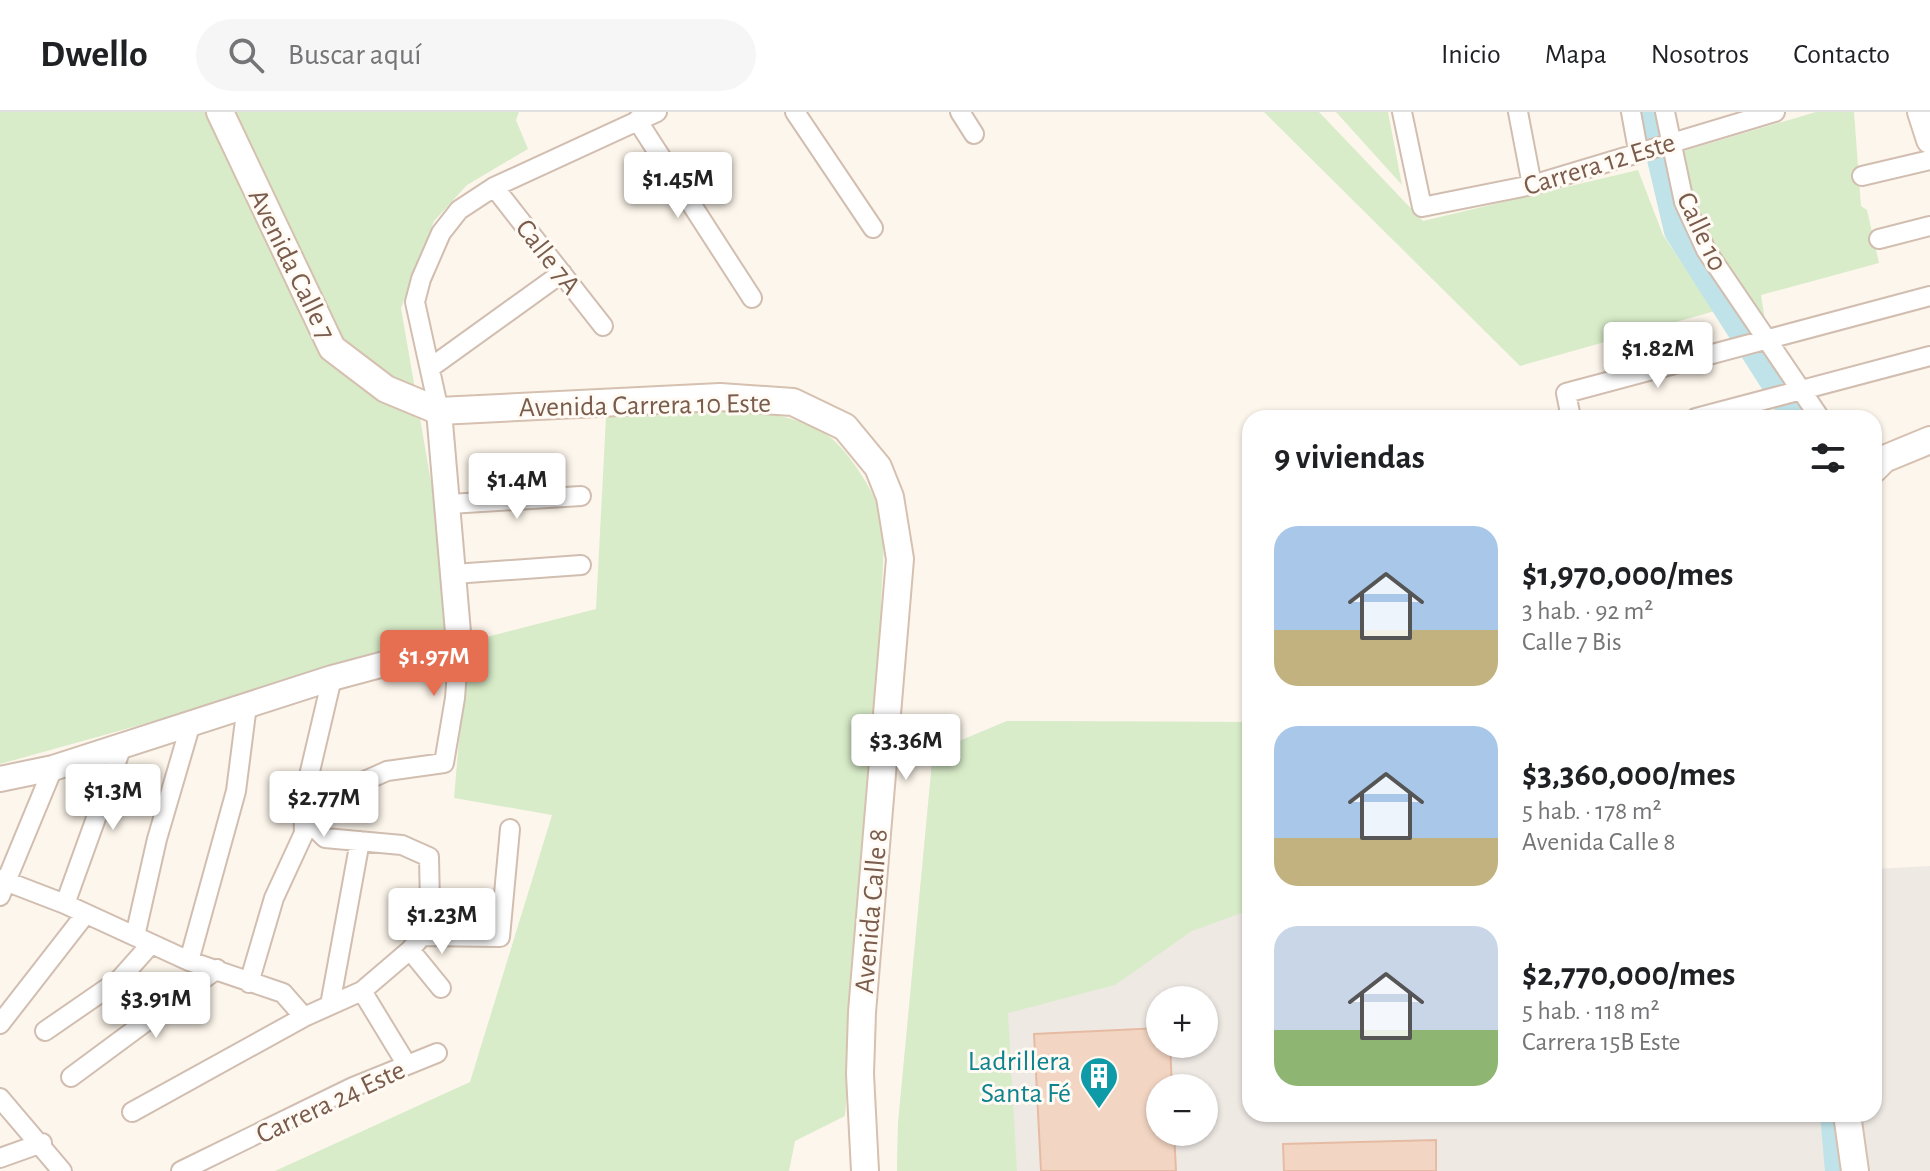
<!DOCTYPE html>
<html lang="es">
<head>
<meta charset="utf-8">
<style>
  body { margin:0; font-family:"Alegreya Sans",sans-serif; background:#f6f6f6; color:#202124; height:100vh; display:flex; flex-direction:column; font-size:30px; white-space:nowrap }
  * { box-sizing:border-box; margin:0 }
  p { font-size:26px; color:#757577 }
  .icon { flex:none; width:44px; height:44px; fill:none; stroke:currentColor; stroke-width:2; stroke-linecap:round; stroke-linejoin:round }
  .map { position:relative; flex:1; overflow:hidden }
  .drawer { position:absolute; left:1242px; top:298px; width:640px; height:712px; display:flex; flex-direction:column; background:#fff; border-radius:24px; box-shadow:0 2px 6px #0004 }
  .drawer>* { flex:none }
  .fabs { position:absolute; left:1146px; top:874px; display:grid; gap:16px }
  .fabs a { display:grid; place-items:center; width:72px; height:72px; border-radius:50%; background:#fff; box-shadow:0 2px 6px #0004; font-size:40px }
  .price { position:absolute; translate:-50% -68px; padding:0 18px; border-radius:8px; background:#fff; color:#222; font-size:26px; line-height:52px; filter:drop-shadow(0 2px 4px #0008) }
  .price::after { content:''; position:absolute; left:50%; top:48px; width:24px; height:18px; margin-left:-12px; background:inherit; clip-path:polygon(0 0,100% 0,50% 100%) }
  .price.current { background:#e76f51; color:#fff }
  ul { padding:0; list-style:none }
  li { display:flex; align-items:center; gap:24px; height:200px; padding:0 32px }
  li span { display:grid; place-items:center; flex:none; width:224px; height:160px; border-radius:24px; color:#555 }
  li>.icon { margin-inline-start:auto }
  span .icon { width:96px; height:96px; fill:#fffc; stroke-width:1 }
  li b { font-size:34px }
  h2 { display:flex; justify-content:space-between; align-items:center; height:96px; padding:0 32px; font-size:34px }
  header { display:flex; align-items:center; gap:48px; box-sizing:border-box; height:112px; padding:0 40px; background:#fff; border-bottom:2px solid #e0e0e0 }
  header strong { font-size:38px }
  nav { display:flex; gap:44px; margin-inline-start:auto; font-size:28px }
  .search { width:560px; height:72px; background:#f6f6f6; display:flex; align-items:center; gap:20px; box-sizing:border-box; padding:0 28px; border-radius:44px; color:#757577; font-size:30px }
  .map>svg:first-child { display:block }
  .industrial { fill:#efe9e4; fill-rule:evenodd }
  .green { fill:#d8ecc9 }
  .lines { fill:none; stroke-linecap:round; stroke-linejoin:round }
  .river { stroke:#bfe3e8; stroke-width:28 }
  .building { fill:#f3d5c3; stroke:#e6bba3; stroke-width:2 }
  .minor-casing { stroke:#d1beb0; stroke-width:22 }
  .tertiary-casing { stroke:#d1beb0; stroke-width:28 }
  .secondary-casing { stroke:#d6c0b0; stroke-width:30 }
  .minor { stroke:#fff; stroke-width:18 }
  .tertiary { stroke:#fff; stroke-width:24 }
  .secondary { stroke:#fff; stroke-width:26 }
  .labels { text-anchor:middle; stroke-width:6; stroke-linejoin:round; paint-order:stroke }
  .street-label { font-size:28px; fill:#7a5c4d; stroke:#fffaf3 }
  .culture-label { font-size:28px; fill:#0d838f; stroke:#fffaf3; text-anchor:end }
</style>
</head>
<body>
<header>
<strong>Dwello</strong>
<div class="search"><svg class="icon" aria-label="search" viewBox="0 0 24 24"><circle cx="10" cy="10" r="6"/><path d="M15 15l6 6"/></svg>Buscar aquí</div>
<nav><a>Inicio</a><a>Mapa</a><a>Nosotros</a><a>Contacto</a></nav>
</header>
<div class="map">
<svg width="1930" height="1059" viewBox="0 0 1930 1059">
  <rect width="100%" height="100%" fill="#fdf6ec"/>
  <path class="industrial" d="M1007 609 1250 610V1002H1834L1839 1059H897L898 1012 933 640ZM1160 888H1204V932H1160ZM1160 976H1204V1020H1160Z
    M1930 754V1059H1865L1859 1002H1874V757Z"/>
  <path class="green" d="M0 0H519L516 8 528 37 467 73 434 109 401 196 459 532 596 497 606 305C675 302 765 284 826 322 846 335 874 379 881 401 887 420 881 475 881 498 881 667 859 836 845 1004L795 1029 789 1059H275L470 970 552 703 454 686 466 547 420 535 0 652Z
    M1264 0H1319L1423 109 1638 58 1663 123 1715 199 1520 254Z
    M1336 0H1388L1402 73Z
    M1635 0H1657L1704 144 1808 306H1779L1720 199 1667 123Z
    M1816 0H1854L1861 94 1867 98 1879 151 1761 183 1765 208 1710 133 1690 85 1680 40Z
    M1007 609 1250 610V798L1192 819 1115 873 1008 901 1017 1059H897L898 1012 933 640Z"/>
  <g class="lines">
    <path class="river" d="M1650 0 1678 119 1797 306
      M1834 1002 1839 1059"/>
  </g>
  <path class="building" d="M1160 916V932H1170L1172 976H1160V1020H1174L1176 1059H1041L1034 922Z
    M1436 1028V1059H1284L1283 1032Z"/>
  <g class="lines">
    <g class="minor-casing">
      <path id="minor" d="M795 0 873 116
        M960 0 974 22
        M1402 0 1422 95 1532 73 1775 0
        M1518 0 1532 73
        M1631 0 1638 38
        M1665 0 1684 90 1706 138 1820 306
        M637 8 752 186
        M1862 64 1930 48
        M494 75 603 214
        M1879 127 1930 114
        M430 256 562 161
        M439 299 415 190 421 167 441 121 459 98 494 75 657 0
        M1571 306 1566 281 1930 184
        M1696 306 1930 244
        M450 392 581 384
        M454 462 581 453
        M304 696 387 659 444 651 455 586 459 532
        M0 767 65 792 189 849 283 881 304 905
        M0 784 53 656
        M65 792 122 634
        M135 824 157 727 191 611
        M422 824 500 825 510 717
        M410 838 441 876
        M189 849 236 679 247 593
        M249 871 274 786 304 721 303 689 332 566
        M362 879 407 953
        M330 893 360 729
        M0 912 84 804
        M45 919 119 868 151 832
        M71 965 217 857
        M0 986 62 1059
        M132 1000 304 905 362 879 410 838 422 824 430 793 429 745 402 733 325 726 305 706
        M0 1046 42 1031
        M181 1059 353 975 437 941"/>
    </g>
    <g class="tertiary-casing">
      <path id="tertiary" d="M0 667 53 656 332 566 459 532 439 299"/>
    </g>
    <g class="secondary-casing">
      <path id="secondary" d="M220 0 332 236 386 277 439 299 720 285 793 290 845 315 878 355 890 385 900 447 862 900 860 962 865 1059
        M1921 0 1930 28
        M1874 357 1884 347 1930 328
        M1847 1002 1855 1059"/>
    </g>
    <use href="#minor" class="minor"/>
    <use href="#tertiary" class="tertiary"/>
    <use href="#secondary" class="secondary"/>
  </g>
  <defs>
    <g id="building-pin" transform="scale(2)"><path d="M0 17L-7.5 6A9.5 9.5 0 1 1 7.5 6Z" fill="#0f9aa8" stroke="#fffaf3"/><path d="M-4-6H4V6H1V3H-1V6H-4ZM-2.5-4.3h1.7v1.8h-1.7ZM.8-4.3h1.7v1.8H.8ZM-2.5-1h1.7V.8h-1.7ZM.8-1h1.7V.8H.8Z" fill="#fff"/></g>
  </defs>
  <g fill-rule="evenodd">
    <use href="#building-pin" x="1099" y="964"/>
  </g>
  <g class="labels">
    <g class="street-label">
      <text transform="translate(1599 51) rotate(-17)" y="10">Carrera 12 Este</text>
      <text transform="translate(1703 119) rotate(65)" y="10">Calle 10</text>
      <text transform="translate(549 144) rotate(52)" y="10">Calle 7A</text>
      <text transform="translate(293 152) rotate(64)" y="10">Avenida Calle 7</text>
      <text transform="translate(645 292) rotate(-1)" y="10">Avenida Carrera 10 Este</text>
      <text transform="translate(870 799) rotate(-85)" y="10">Avenida Calle 8</text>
      <text transform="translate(330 989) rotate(-25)" y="10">Carrera 24 Este</text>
    </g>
    <g class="culture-label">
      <text x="1071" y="958">Ladrillera<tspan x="1071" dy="32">Santa Fé</tspan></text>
    </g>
  </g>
</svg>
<div class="fabs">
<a>+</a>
<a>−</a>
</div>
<b class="price" style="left:678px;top:108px">$1.45M</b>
<b class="price" style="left:1658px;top:278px">$1.82M</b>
<b class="price" style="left:517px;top:409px">$1.4M</b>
<b class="price current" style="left:434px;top:586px">$1.97M</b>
<b class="price" style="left:906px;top:670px">$3.36M</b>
<b class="price" style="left:113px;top:720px">$1.3M</b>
<b class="price" style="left:324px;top:727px">$2.77M</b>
<b class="price" style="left:442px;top:844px">$1.23M</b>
<b class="price" style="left:156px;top:928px">$3.91M</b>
<section class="drawer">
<h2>9 viviendas<svg class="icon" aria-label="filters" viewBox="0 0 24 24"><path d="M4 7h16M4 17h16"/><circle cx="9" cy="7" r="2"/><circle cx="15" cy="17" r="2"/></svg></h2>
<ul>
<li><span style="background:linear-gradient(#a9c7e8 65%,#c2b280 0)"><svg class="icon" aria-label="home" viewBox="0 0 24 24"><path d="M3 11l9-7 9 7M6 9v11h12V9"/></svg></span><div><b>$1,970,000/mes</b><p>3 hab. · 92 m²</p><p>Calle 7 Bis</p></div></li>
<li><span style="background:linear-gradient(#a9c7e8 70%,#c2b280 0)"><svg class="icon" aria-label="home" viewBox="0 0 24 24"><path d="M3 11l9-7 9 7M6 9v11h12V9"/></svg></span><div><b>$3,360,000/mes</b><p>5 hab. · 178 m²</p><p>Avenida Calle 8</p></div></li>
<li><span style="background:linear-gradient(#c9d6e8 65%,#8fb573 0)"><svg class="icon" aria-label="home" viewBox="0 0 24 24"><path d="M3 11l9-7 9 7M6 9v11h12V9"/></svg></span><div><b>$2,770,000/mes</b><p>5 hab. · 118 m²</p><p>Carrera 15B Este</p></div></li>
</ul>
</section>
</div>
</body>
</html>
